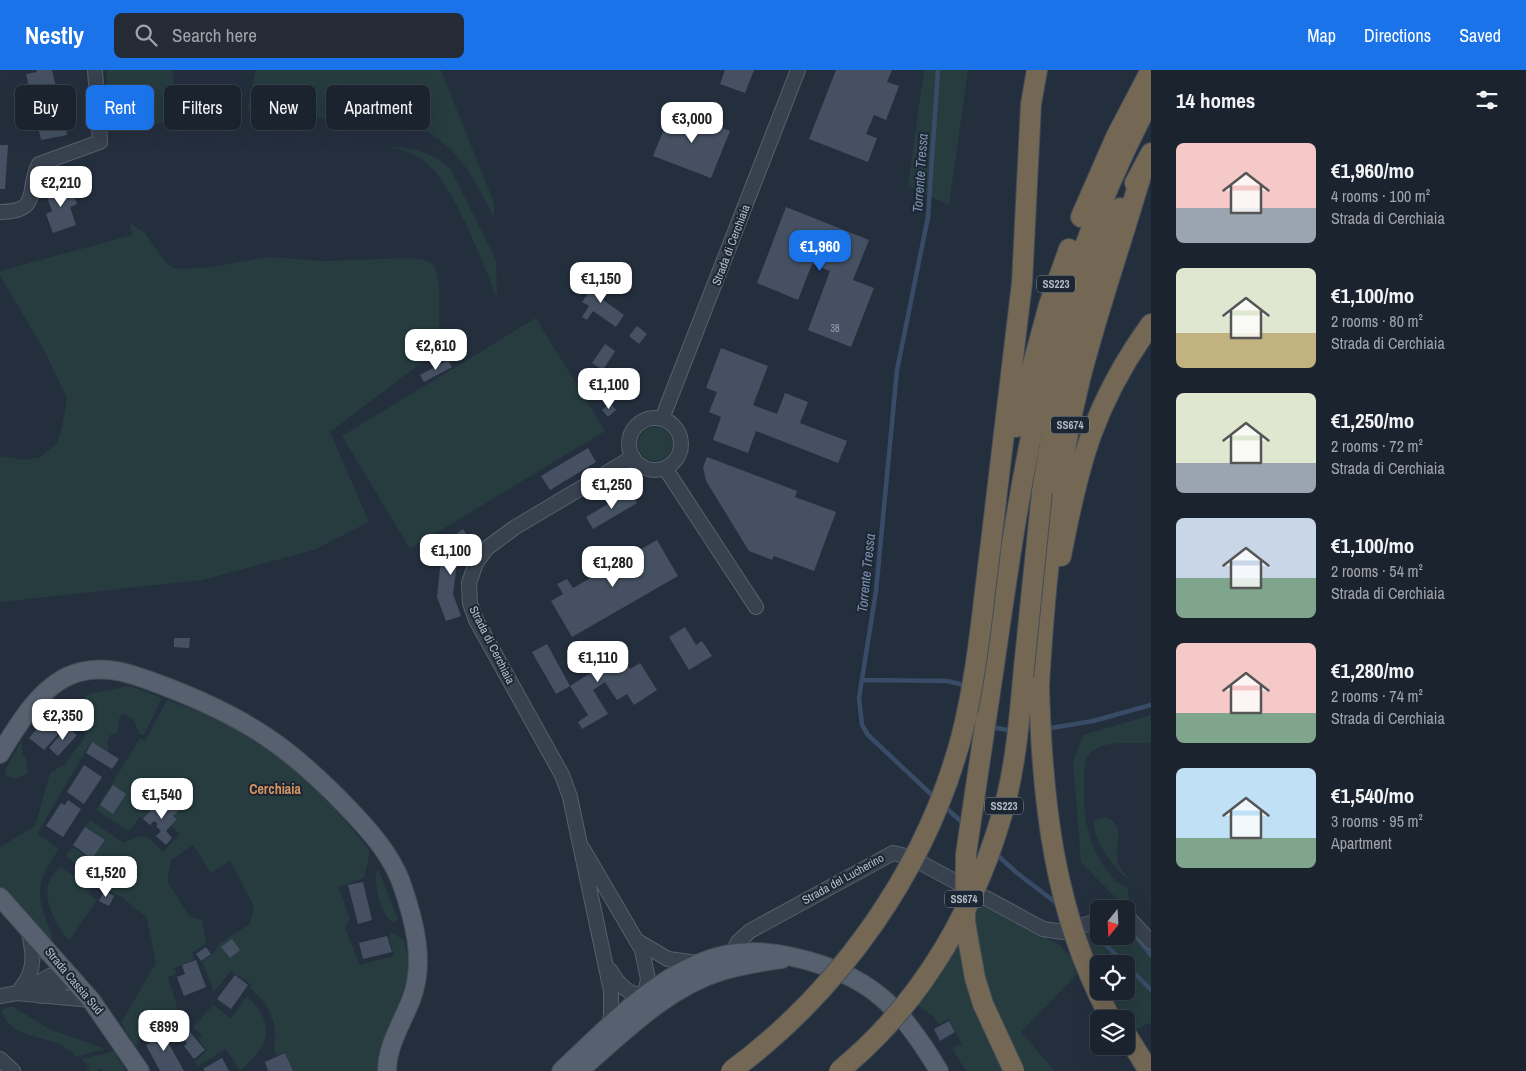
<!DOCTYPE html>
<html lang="en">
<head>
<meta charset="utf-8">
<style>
  body { margin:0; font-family:"Archivo Narrow",sans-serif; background:#242b36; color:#f1f3f6; height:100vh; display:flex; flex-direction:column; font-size:19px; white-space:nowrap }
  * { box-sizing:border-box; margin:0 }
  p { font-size:16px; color:#a0a4aa }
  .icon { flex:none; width:28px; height:28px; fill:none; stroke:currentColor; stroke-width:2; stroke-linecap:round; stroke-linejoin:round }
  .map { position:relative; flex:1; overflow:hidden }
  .side { display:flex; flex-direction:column; background:#1b232e; width:375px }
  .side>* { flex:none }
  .top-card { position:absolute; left:15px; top:15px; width:475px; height:45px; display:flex; gap:10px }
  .needle { width:32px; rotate:198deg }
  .tools { position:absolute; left:1090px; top:830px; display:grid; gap:10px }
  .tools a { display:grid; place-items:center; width:45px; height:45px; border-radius:8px; background:#1b232e; box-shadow:0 5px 20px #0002,0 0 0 1px #39404a; font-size:25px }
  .price { position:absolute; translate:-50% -42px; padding:0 11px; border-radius:10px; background:#fff; color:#222; font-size:16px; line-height:32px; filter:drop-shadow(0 1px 2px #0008) }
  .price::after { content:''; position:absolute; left:50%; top:30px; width:15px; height:11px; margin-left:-8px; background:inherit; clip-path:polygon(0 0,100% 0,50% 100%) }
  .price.current { background:#1a73e8; color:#fff }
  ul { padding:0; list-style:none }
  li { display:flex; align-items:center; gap:15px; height:125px; padding:0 25px }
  li span { display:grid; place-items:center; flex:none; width:140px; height:100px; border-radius:8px; color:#555 }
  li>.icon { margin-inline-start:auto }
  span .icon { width:60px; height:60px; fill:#fffc; stroke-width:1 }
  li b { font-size:21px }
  h2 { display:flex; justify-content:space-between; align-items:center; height:60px; padding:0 25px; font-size:21px }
  .pill { padding:0 18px; border-radius:8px; background:#1b232e; box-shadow:0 5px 20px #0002,0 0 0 1px #39404a; font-size:18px; line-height:45px }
  .pill.current { background:#1a73e8; color:#fff }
  header { display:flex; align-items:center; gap:30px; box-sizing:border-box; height:70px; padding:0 25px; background:#1a73e8; color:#fff }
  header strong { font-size:24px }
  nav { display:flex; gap:28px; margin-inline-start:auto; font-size:18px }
  .search { width:350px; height:45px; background:#242b36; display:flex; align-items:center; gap:12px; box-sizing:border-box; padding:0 18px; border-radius:8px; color:#a0a4aa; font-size:19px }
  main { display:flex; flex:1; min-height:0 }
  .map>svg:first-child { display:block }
  .green { fill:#263c3f }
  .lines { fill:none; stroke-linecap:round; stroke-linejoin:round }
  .stream { stroke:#394c67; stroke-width:4.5 }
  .building { fill:#455162 }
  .minor-casing { stroke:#565f6c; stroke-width:16 }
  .major-casing { stroke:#414a57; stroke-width:20 }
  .highway-casing { stroke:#434c59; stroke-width:22 }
  .minor { stroke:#38414e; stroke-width:14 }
  .major { stroke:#56606e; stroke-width:18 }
  .highway { stroke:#746855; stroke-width:20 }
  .highway-bridge-casing { stroke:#434c59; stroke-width:22; stroke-linecap:butt }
  .highway-bridge { stroke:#746855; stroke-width:20 }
  .labels { text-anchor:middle; stroke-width:4; stroke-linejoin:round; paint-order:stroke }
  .number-label { font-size:10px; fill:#98a1af }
  .shield { fill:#1d2633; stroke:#878f9c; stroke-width:1 }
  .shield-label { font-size:11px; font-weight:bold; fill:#b4bcc9 }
  .street-label { font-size:12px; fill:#b4bcc9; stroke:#1d2633 }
  .water-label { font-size:14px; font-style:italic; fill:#7c92b1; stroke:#1d2633 }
  .neighbourhood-label { font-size:14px; font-weight:bold; fill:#d59563; stroke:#1d2633 }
</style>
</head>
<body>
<header>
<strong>Nestly</strong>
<div class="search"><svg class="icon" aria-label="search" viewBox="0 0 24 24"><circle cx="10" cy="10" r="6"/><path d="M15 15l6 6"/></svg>Search here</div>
<nav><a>Map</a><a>Directions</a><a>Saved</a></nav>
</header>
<main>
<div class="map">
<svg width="1151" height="1001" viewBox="0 0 1151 1001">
  <rect width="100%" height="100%" fill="#242f3e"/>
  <path class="green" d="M106 0H172L177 36 209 40V45L111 62Z
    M256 0H441L494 133V147C475 112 463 83 428 62L247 40Z
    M924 0H968L949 135 908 116Z
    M388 76 417 80 437 88 451 100 496 190 497 228C483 194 454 115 426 93 415 83 402 80 388 76Z
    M130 153 144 162 165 191 173 198 183 199 212 197 268 187 324 191 409 188C416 189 427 189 432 194 444 205 438 263 438 280L330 362 369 452 314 480 202 510 0 532V386L25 390 41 387 57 373 62 358 67 328 45 282 0 205V201L132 165Z
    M536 248 605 361 410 479 342 366Z
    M638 374a17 17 0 1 1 34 0a17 17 0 1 1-34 0Z
    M130 616 162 628 144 665 139 664 134 650 122 643 118 651 119 657 117 663 110 665 107 672 109 683 91 672 37 764 59 779C42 804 34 817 45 847 48 855 53 865 53 873L0 816V777L35 756 50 703 65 694 85 667V627L92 623Z
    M167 630C202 642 234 655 264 676 297 697 346 749 370 781L364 808 338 817 350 848 345 858 360 895 394 886 389 866 391 862 404 870 408 890V908L383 974 379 1001H293L285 982 276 986C272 977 276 972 275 962 274 944 264 930 250 918L252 915 231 901 214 922 202 891 213 884 220 873 250 854 254 836 230 791 211 803 193 775 171 790 167 811 189 846 202 850 206 874 192 883 195 889 174 898 176 904 168 907 180 947 157 940 152 947 162 950C148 957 142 964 136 977L121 953 156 893 147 848 122 827 94 814 88 824 97 830 69 871C53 851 34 816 61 797L73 806 80 797 66 786 72 777 92 789 105 770 85 757 90 750 124 773C148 761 145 765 163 782L180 764 171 755 177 749 173 746 178 740 171 733 167 737 160 731 143 749 140 747 131 759 127 760 96 740 140 668 145 671Z
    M1151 645V673C1134 674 1109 670 1094 680 1084 686 1084 700 1084 711 1083 746 1087 774 1108 802 1114 810 1119 815 1128 818L1129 829 1119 831 1081 792 1073 691 1083 665Z
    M22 670V686L26 688 28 703 15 709 7 706 5 700Z
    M1106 747C1128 756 1113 776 1118 793 1120 799 1125 804 1129 809 1117 804 1089 763 1094 750Z
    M378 799 398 849 393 852C382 848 371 809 378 799Z
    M978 832 1060 875 1072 888 1077 904 1021 962 1055 1001H1023L988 924 971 849Z
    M1126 850 1151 878V955L1149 953 1131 963 1126 955V949H1123L1109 921H1126V894H1099V897L1085 863 1099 858V866H1126Z
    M959 864C959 913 981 959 1005 1001H966L952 978 962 974 949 949 939 954 933 946 917 935Z
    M247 926C278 958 269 974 240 1001L226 979 197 997 196 991 207 980 198 969 202 965 193 957 213 935 231 948Z
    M12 936 49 959 105 979 76 987C57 961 12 975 1 940Z
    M114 981 126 1001H103L101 998 97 1001H85L90 997 82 989Z"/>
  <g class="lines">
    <path class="stream" d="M862 610 947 611 960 614 967 619
      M991 657 1013 661
      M1045 659 1093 651 1151 635
      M934 727 868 665 862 655 859 628 876 521 897 300 928 147 938 0
      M944 736 964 754
      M995 783 1017 803 1059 835
      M1087 856 1125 894
      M1126 859 1132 861 1151 885
      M1126 895 1151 920"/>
  </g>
  <path class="building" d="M36 0H52L67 65 41 70 26 4 37 2Z
    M725 0H754L745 23 720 14Z
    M836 0H892L887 12 899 16 886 50 874 45 866 64 877 68 868 92 809 69Z
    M672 39 730 61 711 108 653 86Z
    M0 75H8L5 119H0Z
    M70 113 77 134 70 137 76 155 53 163 46 144 52 141 45 122Z
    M786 137 869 170 853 210 874 218 851 277 808 260 830 201 812 194 798 230 757 213Z
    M600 206 609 213 599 227 624 245 616 257 593 241 587 250 582 247 589 236 582 232Z
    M637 256 647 264 639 274 629 266Z
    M605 274 615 281 603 300 592 293Z
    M721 278 768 296 753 335 777 344 785 323 808 332 800 353 847 371 838 393 756 361 748 383 713 370 721 347 709 342 717 322 706 318Z
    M448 290 452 297 424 312 420 305Z
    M610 333 616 340 608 347 602 340Z
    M588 378 596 392 550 420 541 406Z
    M707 387 797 421 795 427 836 442 814 501 774 486 772 490 749 481 706 411 703 397Z
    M630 421 637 433 593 459 586 447Z
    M463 459 470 470 457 492 453 524 461 546 446 551 437 527 441 489 455 465Z
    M657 470 678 506 572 567 551 531 563 524 557 514 567 509 573 518Z
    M685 557 696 575 702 571 712 586 689 600 669 567Z
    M174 568H190L189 578 174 577Z
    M547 574 570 616 620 584 630 599 640 593 657 620 634 635 627 624 617 630 605 612 593 620 608 644 582 659 578 652 588 645 570 616 556 624 532 582Z
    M53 640 68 653 44 680 29 668Z
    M67 657 77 665 58 686 49 678Z
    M92 672 119 689 112 699 86 683Z
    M84 695 102 707 84 734 67 722Z
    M113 715 126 724 113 744 100 735Z
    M68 730 81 739 63 767 46 756 61 733 65 735Z
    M160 730 167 737 171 733 179 740 173 746 177 749 166 761 172 768 166 775 156 766 161 761 156 756 158 754 154 751 150 755 143 749Z
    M85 757 105 770 92 789 73 775Z
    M363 812 372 850 358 854 348 815Z
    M104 821 114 826 109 836 99 831Z
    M387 866 392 882 363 889 359 873Z
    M232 869 240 880 230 888 221 877Z
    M206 877 211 884 201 891 196 884Z
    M196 890 206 917 184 926 177 907 185 904 182 895Z
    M235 905 248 915 231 939 217 929Z
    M949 951 955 962 940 971 934 959Z
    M166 955 171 964 165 967 184 1001H160L146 975 157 969 153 962Z
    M190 962 205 980 194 989 184 976 187 974 183 968Z
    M285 983 293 1001H268L265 992Z
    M222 988 229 1001H205L203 999Z"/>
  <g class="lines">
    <g class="minor-casing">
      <path id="minor" d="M0 142C43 141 25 120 39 94L100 72 95 0
        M629 374a26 26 0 1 1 52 0a26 26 0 1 1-52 0Z
        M662 349 798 0
        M665 398 756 537
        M583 779 642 880 648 909 644 930
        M1126 845 1151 872
        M639 872 668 889 698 893
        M730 889 738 872 750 861 893 783 910 787 1043 859 1063 862 1099 850
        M610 900C619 916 631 929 652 924
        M21 918C37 900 33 880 28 859
        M17 923 50 906 69 904 65 912 41 926
        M0 926 17 923 91 930
        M608 957 611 946V921L570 727 562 705 476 550 470 533 469 513 476 493 487 478 514 458 633 387
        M0 989 13 1001"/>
    </g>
    <g class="major-casing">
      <path id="major" d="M0 684C19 653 43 611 80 602 110 594 137 606 164 616 245 647 289 676 348 738 369 760 390 783 401 812 414 849 426 892 411 930 402 953 387 976 387 1001
        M0 827 91 930 140 1001
        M561 1001C603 962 644 917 697 894 729 879 760 879 793 887 869 904 900 936 939 1001
        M579 1001C622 964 666 918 722 901 741 895 762 892 782 889"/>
    </g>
    <g class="highway-casing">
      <path id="highway" d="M1135 113 1151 83
        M1081 147 1116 67 1151 0
        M1016 357 1049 235 1069 179
        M1042 422C1052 357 1066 294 1085 231 1095 200 1104 167 1120 138
        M990 481 1022 213 1031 34 1037 0
        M1061 486C1079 392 1094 333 1151 254
        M1039 616C1045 513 1055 410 1080 309 1098 239 1122 171 1142 102
        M986 649C1003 539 1016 426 1042 317 1066 217 1103 119 1151 28
        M1126 964 1149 1001"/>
    </g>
    <use href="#minor" class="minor"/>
    <use href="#major" class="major"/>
    <use href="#highway" class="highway"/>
    <g class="highway-bridge-casing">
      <path id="highway-bridge" d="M1039 616C1042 732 1054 845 1111 949
        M986 649 966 784 965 852 975 908 983 934 1014 1001
        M731 1001C840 921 926 799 961 668 977 607 982 543 990 481
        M839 1001C924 932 980 832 1007 726 1017 684 1020 641 1024 598 1030 540 1036 481 1042 422"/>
    </g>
    <use href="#highway-bridge" class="highway-bridge"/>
  </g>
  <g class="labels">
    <g class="number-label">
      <text x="835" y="262">38</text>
    </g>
    <g class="shield">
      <rect x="1037" y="205.5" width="38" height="17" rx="4"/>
      <rect x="1051" y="346.5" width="38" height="17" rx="4"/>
      <rect x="985" y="727.5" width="38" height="17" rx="4"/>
      <rect x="945" y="820.5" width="38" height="17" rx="4"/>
    </g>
    <g class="shield-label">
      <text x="1056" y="218">SS223</text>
      <text x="1070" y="359">SS674</text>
      <text x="1004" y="740">SS223</text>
      <text x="964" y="833">SS674</text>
    </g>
    <g class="street-label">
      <text transform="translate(731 175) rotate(-69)" y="4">Strada di Cerchiaia</text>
      <text transform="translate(492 575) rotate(63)" y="4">Strada di Cerchiaia</text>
      <text transform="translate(843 809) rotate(-29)" y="4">Strada del Lucherino</text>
      <text transform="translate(74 911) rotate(50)" y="4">Strada Cassia Sud</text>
    </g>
    <g class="water-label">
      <text transform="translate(920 103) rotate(-86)" y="5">Torrente Tressa</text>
      <text transform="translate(866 503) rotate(-84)" y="5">Torrente Tressa</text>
    </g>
    <g class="neighbourhood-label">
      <text x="275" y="724">Cerchiaia</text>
    </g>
  </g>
</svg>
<div class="tools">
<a><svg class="needle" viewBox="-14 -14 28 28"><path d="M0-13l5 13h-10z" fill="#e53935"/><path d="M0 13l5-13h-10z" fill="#a0a4aa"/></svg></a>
<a><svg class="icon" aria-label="locate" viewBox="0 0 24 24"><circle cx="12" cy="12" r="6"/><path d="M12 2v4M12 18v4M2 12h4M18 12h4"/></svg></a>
<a><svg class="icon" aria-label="layers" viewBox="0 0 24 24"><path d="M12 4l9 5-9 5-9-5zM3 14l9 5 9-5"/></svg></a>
</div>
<b class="price" style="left:692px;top:74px">€3,000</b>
<b class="price" style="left:61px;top:138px">€2,210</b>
<b class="price current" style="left:820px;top:202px">€1,960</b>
<b class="price" style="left:601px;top:234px">€1,150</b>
<b class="price" style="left:436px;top:301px">€2,610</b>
<b class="price" style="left:609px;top:340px">€1,100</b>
<b class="price" style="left:612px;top:440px">€1,250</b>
<b class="price" style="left:451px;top:506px">€1,100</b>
<b class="price" style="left:613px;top:518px">€1,280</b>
<b class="price" style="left:598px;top:613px">€1,110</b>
<b class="price" style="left:63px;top:671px">€2,350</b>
<b class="price" style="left:162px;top:750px">€1,540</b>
<b class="price" style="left:106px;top:828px">€1,520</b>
<b class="price" style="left:164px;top:982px">€899</b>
<div class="top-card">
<a class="pill">Buy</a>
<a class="pill current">Rent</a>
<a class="pill">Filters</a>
<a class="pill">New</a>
<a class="pill">Apartment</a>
</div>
</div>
<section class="side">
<h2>14 homes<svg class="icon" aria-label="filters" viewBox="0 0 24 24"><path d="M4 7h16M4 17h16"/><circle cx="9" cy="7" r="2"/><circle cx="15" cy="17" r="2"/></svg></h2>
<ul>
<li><span style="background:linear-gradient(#f6c9c9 65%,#9aa5b1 0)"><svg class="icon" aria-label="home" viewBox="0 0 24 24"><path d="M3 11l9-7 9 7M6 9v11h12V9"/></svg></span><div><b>€1,960/mo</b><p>4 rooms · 100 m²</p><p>Strada di Cerchiaia</p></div></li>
<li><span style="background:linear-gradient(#dfe7d0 65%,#c2b280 0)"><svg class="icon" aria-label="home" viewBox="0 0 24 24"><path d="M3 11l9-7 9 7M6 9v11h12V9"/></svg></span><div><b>€1,100/mo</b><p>2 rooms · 80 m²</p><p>Strada di Cerchiaia</p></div></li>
<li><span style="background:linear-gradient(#dfe7d0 70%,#9aa5b1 0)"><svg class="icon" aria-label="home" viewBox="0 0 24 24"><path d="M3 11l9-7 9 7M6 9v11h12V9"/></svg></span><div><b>€1,250/mo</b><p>2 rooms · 72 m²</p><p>Strada di Cerchiaia</p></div></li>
<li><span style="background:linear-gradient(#c9d6e8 60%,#7fa58c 0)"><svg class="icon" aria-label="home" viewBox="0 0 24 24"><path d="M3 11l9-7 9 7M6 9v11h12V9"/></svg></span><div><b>€1,100/mo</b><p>2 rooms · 54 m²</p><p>Strada di Cerchiaia</p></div></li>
<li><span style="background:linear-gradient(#f6c9c9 70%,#7fa58c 0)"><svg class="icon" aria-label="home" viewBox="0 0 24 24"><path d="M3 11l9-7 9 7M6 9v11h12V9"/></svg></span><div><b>€1,280/mo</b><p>2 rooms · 74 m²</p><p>Strada di Cerchiaia</p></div></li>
<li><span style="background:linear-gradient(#bfe0f5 70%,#7fa58c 0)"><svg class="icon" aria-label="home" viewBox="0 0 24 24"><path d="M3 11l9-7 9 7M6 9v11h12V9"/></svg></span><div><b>€1,540/mo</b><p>3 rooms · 95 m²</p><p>Apartment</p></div></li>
</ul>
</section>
</main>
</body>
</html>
